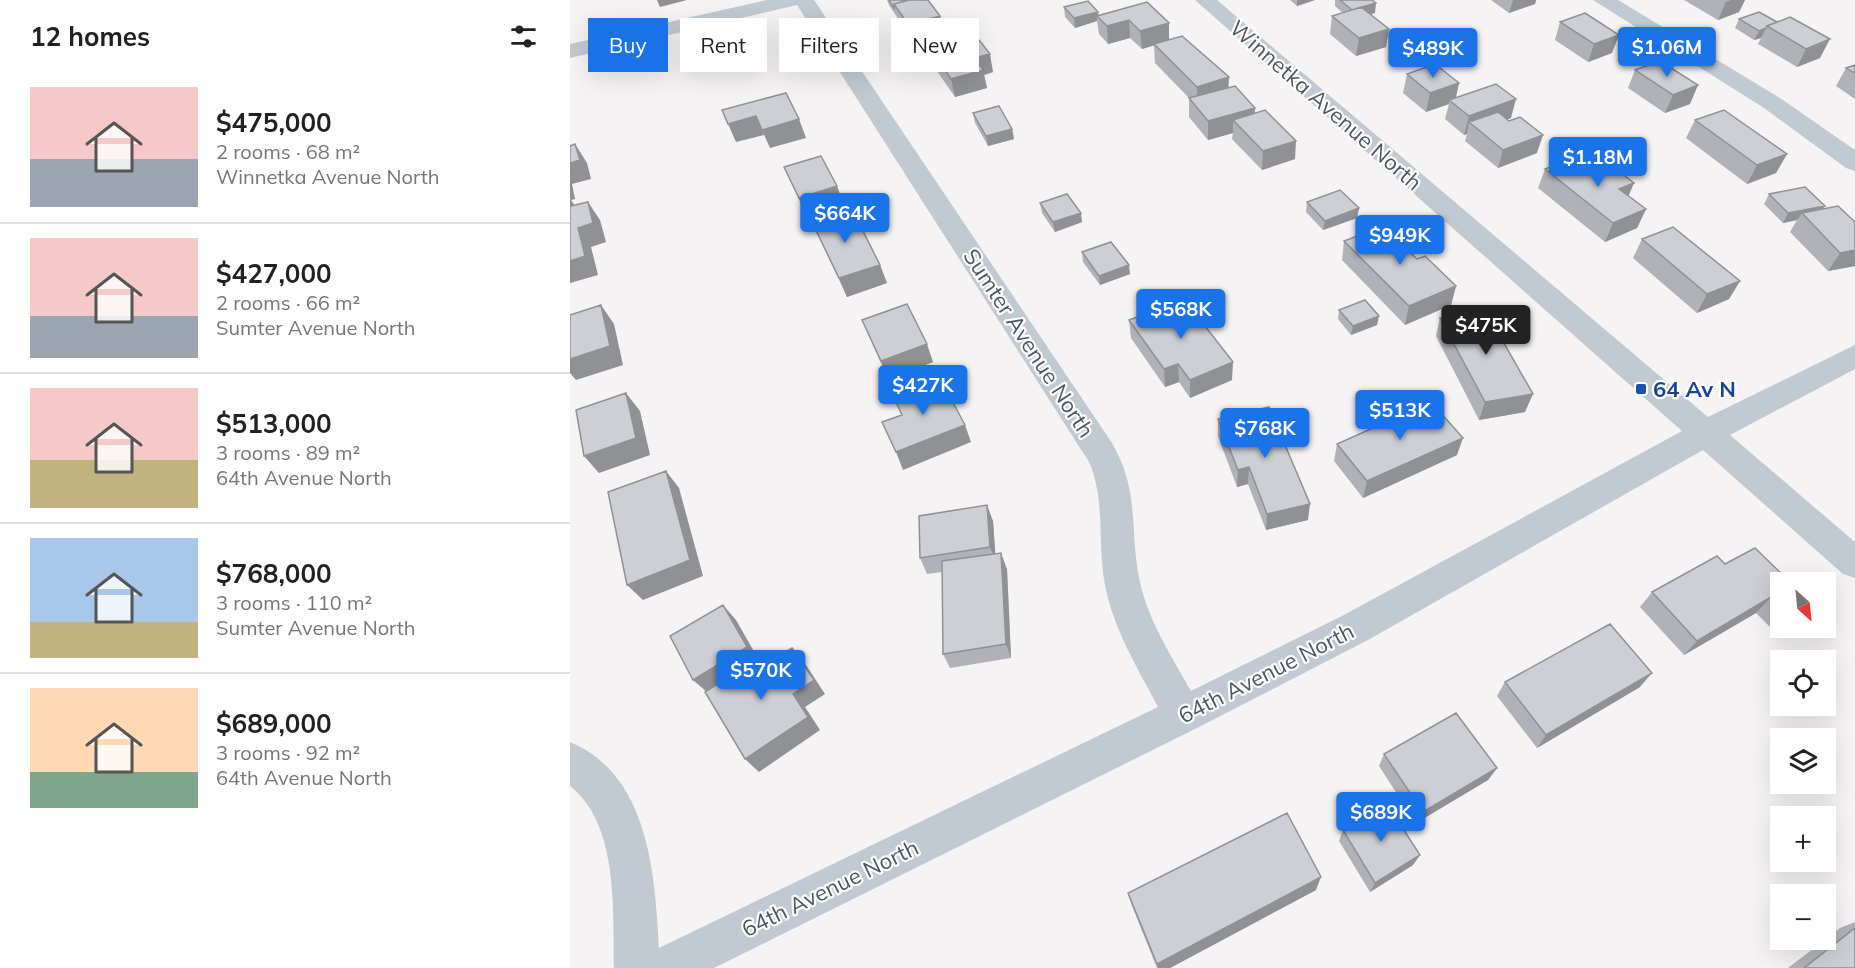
<!DOCTYPE html>
<html lang="en">
<head>
<meta charset="utf-8">
<style>
  body { margin:0; font-family:Mulish,sans-serif; background:#f2f2f2; color:#202124; height:100vh; display:flex; flex-direction:column; font-size:22px; white-space:nowrap }
  * { box-sizing:border-box; margin:0 }
  p { font-size:20px; color:#757577 }
  .icon { flex:none; width:33px; height:33px; fill:none; stroke:currentColor; stroke-width:2; stroke-linecap:round; stroke-linejoin:round }
  .map { position:relative; flex:1; overflow:hidden }
  .details { display:flex; flex-direction:column; background:#fff; width:570px }
  .details>* { flex:none }
  .top-card { position:absolute; left:18px; top:18px; width:570px; height:54px; display:flex; gap:12px }
  .needle { width:39px; rotate:153deg }
  .tools { position:absolute; left:1200px; top:572px; display:grid; gap:12px }
  .tools a { display:grid; place-items:center; width:66px; height:66px; border-radius:0px; background:#fff; box-shadow:0 6px 24px #0002; font-size:30px }
  .price { position:absolute; translate:-50% -51px; padding:0 14px; border-radius:6px; background:#1a73e8; color:#fff; font-size:20px; line-height:39px; filter:drop-shadow(0 2px 3px #0008) }
  .price::after { content:''; position:absolute; left:50%; top:36px; width:18px; height:14px; margin-left:-9px; background:inherit; clip-path:polygon(0 0,100% 0,50% 100%) }
  .price.active { background:#222; color:#fff }
  ul { padding:0; list-style:none }
  li { display:flex; align-items:center; gap:18px; height:150px; padding:0 30px }
  li+li { border-top:2px solid #e0e0e0 }
  li span { display:grid; place-items:center; flex:none; width:168px; height:120px; border-radius:0px; color:#555 }
  li>.icon { margin-inline-start:auto }
  span .icon { width:72px; height:72px; fill:#fffc; stroke-width:1 }
  li b { font-size:26px }
  h2 { display:flex; justify-content:space-between; align-items:center; height:72px; padding:0 30px; font-size:26px }
  .pill { padding:0 21px; border-radius:0px; background:#fff; box-shadow:0 6px 24px #0002; font-size:21px; line-height:54px }
  .pill.active { background:#1a73e8; color:#fff }
  main { display:flex; flex:1; min-height:0 }
  .map>svg:first-child { display:block }
  .lines { fill:none; stroke-linecap:round; stroke-linejoin:round }
  .minor { fill:#c1cad2; fill-rule:evenodd }
  .wall { fill:#b0b2b7 }
  .shaded-wall { fill:#909195 }
  .building { fill:#cdcfd5; stroke:#909195; stroke-width:1.5 }
  .transit-dot { fill:#1a4fb4; stroke:#fff; stroke-width:2 }
  .labels { text-anchor:middle; stroke-width:4.5; stroke-linejoin:round; paint-order:stroke }
  .street-label { font-size:22px; fill:#4a5661; stroke:#fff }
  .transit-label { font-size:22px; font-weight:bold; fill:#164399; stroke:#fff; text-anchor:start }
</style>
</head>
<body>
<main>
<section class="details">
<h2>12 homes<svg class="icon" aria-label="filters" viewBox="0 0 24 24"><path d="M4 7h16M4 17h16"/><circle cx="9" cy="7" r="2"/><circle cx="15" cy="17" r="2"/></svg></h2>
<ul>
<li><span style="background:linear-gradient(#f6c9c9 60%,#9aa5b1 0)"><svg class="icon" aria-label="home" viewBox="0 0 24 24"><path d="M3 11l9-7 9 7M6 9v11h12V9"/></svg></span><div><b>$475,000</b><p>2 rooms · 68 m²</p><p>Winnetka Avenue North</p></div></li>
<li><span style="background:linear-gradient(#f6c9c9 65%,#9aa5b1 0)"><svg class="icon" aria-label="home" viewBox="0 0 24 24"><path d="M3 11l9-7 9 7M6 9v11h12V9"/></svg></span><div><b>$427,000</b><p>2 rooms · 66 m²</p><p>Sumter Avenue North</p></div></li>
<li><span style="background:linear-gradient(#f6c9c9 60%,#c2b280 0)"><svg class="icon" aria-label="home" viewBox="0 0 24 24"><path d="M3 11l9-7 9 7M6 9v11h12V9"/></svg></span><div><b>$513,000</b><p>3 rooms · 89 m²</p><p>64th Avenue North</p></div></li>
<li><span style="background:linear-gradient(#a9c7e8 70%,#c2b280 0)"><svg class="icon" aria-label="home" viewBox="0 0 24 24"><path d="M3 11l9-7 9 7M6 9v11h12V9"/></svg></span><div><b>$768,000</b><p>3 rooms · 110 m²</p><p>Sumter Avenue North</p></div></li>
<li><span style="background:linear-gradient(#ffd9b3 70%,#7fa58c 0)"><svg class="icon" aria-label="home" viewBox="0 0 24 24"><path d="M3 11l9-7 9 7M6 9v11h12V9"/></svg></span><div><b>$689,000</b><p>3 rooms · 92 m²</p><p>64th Avenue North</p></div></li>
</ul>
</section>
<div class="map">
<svg width="1285" height="968" viewBox="0 0 1285 968">
  <rect width="100%" height="100%" fill="#f5f3f3"/>
  <g class="lines">
    <path class="minor" d="M197 0H244L542 443C572 495 558 534 571 587 581 625 602 657 621 691L772 616 1112 431 625 0H647L1138 417 1285 345V369L1160 435 1285 542V578L1273 574 1133 450 798 640 627 728 144 968H44C43 912 49 824 0 786V742C79 775 85 874 89 948L588 707C568 669 543 628 535 585 527 543 536 501 519 462L227 5 0 58V44Z
      M1023 0H1048L1210 98 1285 150V171L1276 168 1194 108Z"/>
  </g>
  <path class="wall" d="M317 0H358L375 34 343 43 329 22 327 17 319 5Z
    M720 0H745L727 6Z
    M765 0H802L805 13 800 14 816 47 786 56 760 34 762 16 773 13 765 6Z
    M921 0H966L965 4 939 13Z
    M1114 0H1175L1169 12 1148 20Z
    M494 7 529 15 599 23V40L658 87 685 113 725 159 692 170 662 139 663 133 638 140 619 117V98L585 63 584 45 572 49 560 38 538 44 529 34 527 21 505 28 495 17Z
    M1189 12 1250 58 1227 67 1188 44 1191 38 1184 40 1165 28 1169 19Z
    M990 22 1042 53 1018 62 985 40Z
    M363 52 423 72 414 75 417 88 385 97 367 71Z
    M1285 65V99L1266 86 1276 68Z
    M1065 70 1120 104 1095 113 1058 88Z
    M837 74 889 83 885 98 941 118 937 119 967 153 928 168 895 141 897 134 894 135 875 119 879 104 856 112 833 93Z
    M403 113 442 129 444 139 418 146 405 123Z
    M1125 120 1217 154 1206 173 1177 184 1116 138Z
    M214 167 274 205 237 217Z
    M975 169 1059 196 1076 209 1067 228 1035 242 968 188Z
    M1199 194 1255 206 1252 209 1285 222V266L1258 271 1220 232 1227 220 1213 223 1194 204Z
    M737 202 789 208 787 218 753 230 736 212Z
    M470 203 512 222 485 232 472 213Z
    M241 220 284 228 310 265 317 283 277 297Z
    M1072 239 1170 281 1159 299 1127 313 1063 258Z
    M774 241 847 259 886 286 881 305 835 325 772 260Z
    M512 252 560 274 530 285 513 262Z
    M769 310 807 325 781 335 768 319Z
    M870 318 955 412 909 420 866 336Z
    M292 320 363 362 318 379Z
    M559 320 662 380 620 398 609 382 595 387 561 338Z
    M648 419 738 520 696 530 678 484 667 487 648 436Z
    M767 444 887 455 793 498 764 461Z
    M423 521 425 554 437 569 441 658 380 668 373 654 372 572 357 574 350 558Z
    M1155 564 1210 582V627L1204 631 1186 613 1114 655 1070 607 1082 592Z
    M935 682 1070 687 967 748 927 696Z
    M814 754 927 768 918 780 846 823 809 766Z
    M773 830 843 865 800 892 769 841Z
    M746 890 600 968H587L562 906 558 893Z
    M1285 922V968H1218L1270 928Z"/>
  <path class="shaded-wall" d="M87 0H117L90 7Z
    M727 0H745L727 6Z
    M943 0H966L965 4 939 13Z
    M1161 0H1175L1169 12 1148 20 1156 2Z
    M806 3 805 13 781 20 783 10Z
    M528 12 529 18 527 16V21L505 28 504 18Z
    M370 16 375 34 343 43 338 24Z
    M559 20 560 38 538 44 537 26Z
    M599 23V41L572 49 570 31Z
    M1196 28 1191 38 1184 40 1189 31Z
    M819 29 816 47 786 56 789 38Z
    M1049 35 1042 53 1018 62 1024 44Z
    M1260 39 1250 58 1227 67 1236 49Z
    M420 54 423 72 414 75 417 88 385 97 381 79 404 58Z
    M659 77 658 96 627 106V87Z
    M889 83 885 102 879 100V104L856 112 860 93Z
    M1128 85 1120 104 1095 113 1103 95Z
    M946 99 941 118 909 130 899 122 897 134 894 135 899 116Z
    M685 108 684 127 663 120V133L638 140V121Z
    M186 116 194 135 166 142 158 124Z
    M229 119 236 138 200 148 192 130Z
    M442 129 444 139 418 146 416 136Z
    M973 135 967 153 928 168 933 150Z
    M726 141 725 159 692 170 693 151Z
    M5 144 17 163 21 179 2 184 5 199 1 200 10 213 1 206 0 204V163Z
    M1217 154 1206 173 1177 184 1187 165Z
    M1064 183 1056 202 1049 189Z
    M267 186 274 205 237 217 229 198Z
    M18 202 30 220 36 242 21 247 28 275 0 283V261L8 228Z
    M1255 206 1248 215 1232 213 1227 220 1213 223 1218 213Z
    M789 208 787 218 753 230 755 221Z
    M1076 209 1067 228 1035 242 1043 223Z
    M511 213 512 222 485 232 483 222Z
    M1285 250V266L1258 271 1270 253Z
    M310 265 317 283 277 297 269 278Z
    M559 265 560 274 530 285 529 276Z
    M1170 281 1159 299 1127 313 1137 294Z
    M886 286 881 305 835 325 839 306Z
    M31 305 44 324 53 365 6 380 0 373V359Z
    M809 316 807 325 781 335 783 326Z
    M357 344 363 362 318 379 311 361Z
    M663 362 662 380 620 398V380Z
    M608 364 609 382 595 387 594 369Z
    M56 393 70 411 80 455 29 473 14 456Z
    M963 394 955 412 909 420 915 402Z
    M395 425 401 442 333 470 326 452Z
    M893 438 887 455 793 498 797 481Z
    M679 467 678 484 667 487 668 470Z
    M96 471 109 488 133 576 73 600 57 585Z
    M740 504 738 520 696 530 697 514Z
    M417 505 423 521 426 563 420 547Z
    M431 553 437 569 441 658 436 644Z
    M1201 597 1186 613 1114 655 1127 641Z
    M153 605 166 620 190 662 138 693 123 680Z
    M222 648 234 662 255 694 235 707 250 730 189 772 175 759Z
    M1082 673 1070 687 967 748 976 735Z
    M927 768 918 780 846 823 853 812Z
    M850 855 843 865 800 892 805 883Z
    M751 877 746 890 600 968H588L587 964Z"/>
  <path class="building" d="M319 0H339L324 4V8Z
    M339 0H358L370 16 338 24 324 4Z
    M770 0H802L806 3 782 10Z
    M518 1 528 12 504 18 494 7Z
    M577 2 599 23 570 31 559 20 537 26 527 16Z
    M791 7 819 29 789 38 762 16Z
    M1189 12 1207 22 1197 26 1196 28 1189 31 1169 19Z
    M1015 13 1049 35 1024 44 990 22Z
    M1220 17 1260 39 1236 49 1197 26Z
    M612 36 659 77 627 87 584 44Z
    M409 40 420 54 404 58 413 70 381 79 363 52Z
    M1090 61 1128 85 1103 95 1065 70Z
    M865 64 889 83 860 93 837 74Z
    M1285 65V73L1276 68Z
    M926 84 946 99 899 116 879 100Z
    M665 86 685 108 638 121 619 98Z
    M216 93 229 119 192 130 186 116 158 124 152 110Z
    M429 106 442 129 416 136 403 113Z
    M695 110 726 141 693 151 663 120Z
    M1154 110 1217 154 1187 165 1125 120Z
    M928 112 939 121 950 117 973 135 933 150 899 122Z
    M5 144 10 160 0 163V146Z
    M251 156 267 186 229 198 214 167Z
    M1005 157 1026 173 1042 166 1064 183 1049 189 1076 209 1043 223 975 169Z
    M1235 187 1255 206 1218 213 1199 194Z
    M770 190 789 208 755 221 737 202Z
    M497 194 511 213 483 222 470 203Z
    M18 202 23 223 8 228 15 256 0 261V204L1 206Z
    M1268 206 1285 222V250L1270 253 1232 213Z
    M274 209 284 228 291 227 310 265 269 278 241 220Z
    M813 226 847 259 855 256 886 286 839 306 774 241Z
    M1103 227 1170 281 1137 294 1072 239Z
    M541 242 559 265 529 276 512 252Z
    M614 299 663 362 620 380 608 364 594 369 559 320Z
    M795 300 809 316 783 326 769 310Z
    M337 304 357 344 311 361 292 320Z
    M31 305 40 346 0 359V315Z
    M915 310 963 394 915 402 870 318Z
    M371 380 395 425 326 452 312 422 332 415 324 398Z
    M56 393 66 438 14 456 6 410Z
    M861 402 893 438 797 481 767 444Z
    M699 407 740 504 697 514 679 467 668 470 648 419Z
    M96 471 120 560 57 585 38 492Z
    M417 505 420 547 350 558 349 516Z
    M1185 548 1220 582H1210V607L1201 597 1127 641 1082 592 1147 556 1155 564Z
    M431 553 436 644 373 654 372 561Z
    M153 605 177 647 123 680 100 636Z
    M1040 624 1082 673 976 735 935 682Z
    M222 648 244 680 223 694 238 717 175 759 135 692 192 655 197 664Z
    M886 713 927 768 853 812 814 754Z
    M817 804 850 855 805 883 773 830Z
    M717 813 751 877 587 964 558 893Z
    M1285 928V968H1234Z"/>
  <rect class="transit-dot" x="1065" y="383" width="12" height="12" rx="3"/>
  <g class="labels">
    <g class="street-label">
      <text transform="translate(756 105) rotate(41)" y="8">Winnetka Avenue North</text>
      <text transform="translate(459 343) rotate(57)" y="8">Sumter Avenue North</text>
      <text transform="translate(696 673) rotate(-27)" y="8">64th Avenue North</text>
      <text transform="translate(260 888) rotate(-26)" y="8">64th Avenue North</text>
    </g>
    <g class="transit-label">
      <text x="1083" y="397">64 Av N</text>
    </g>
  </g>
</svg>
<div class="tools">
<a><svg class="needle" viewBox="-14 -14 28 28"><path d="M0-13l5 13h-10z" fill="#e53935"/><path d="M0 13l5-13h-10z" fill="#757577"/></svg></a>
<a><svg class="icon" aria-label="locate" viewBox="0 0 24 24"><circle cx="12" cy="12" r="6"/><path d="M12 2v4M12 18v4M2 12h4M18 12h4"/></svg></a>
<a><svg class="icon" aria-label="layers" viewBox="0 0 24 24"><path d="M12 4l9 5-9 5-9-5zM3 14l9 5 9-5"/></svg></a>
<a>+</a>
<a>−</a>
</div>
<b class="price" style="left:1097px;top:78px">$1.06M</b>
<b class="price" style="left:863px;top:79px">$489K</b>
<b class="price" style="left:1028px;top:188px">$1.18M</b>
<b class="price" style="left:275px;top:244px">$664K</b>
<b class="price" style="left:830px;top:266px">$949K</b>
<b class="price" style="left:611px;top:340px">$568K</b>
<b class="price active" style="left:916px;top:356px">$475K</b>
<b class="price" style="left:353px;top:416px">$427K</b>
<b class="price" style="left:830px;top:441px">$513K</b>
<b class="price" style="left:695px;top:459px">$768K</b>
<b class="price" style="left:191px;top:701px">$570K</b>
<b class="price" style="left:811px;top:843px">$689K</b>
<div class="top-card">
<a class="pill active">Buy</a>
<a class="pill">Rent</a>
<a class="pill">Filters</a>
<a class="pill">New</a>
</div>
</div>
</main>
</body>
</html>
